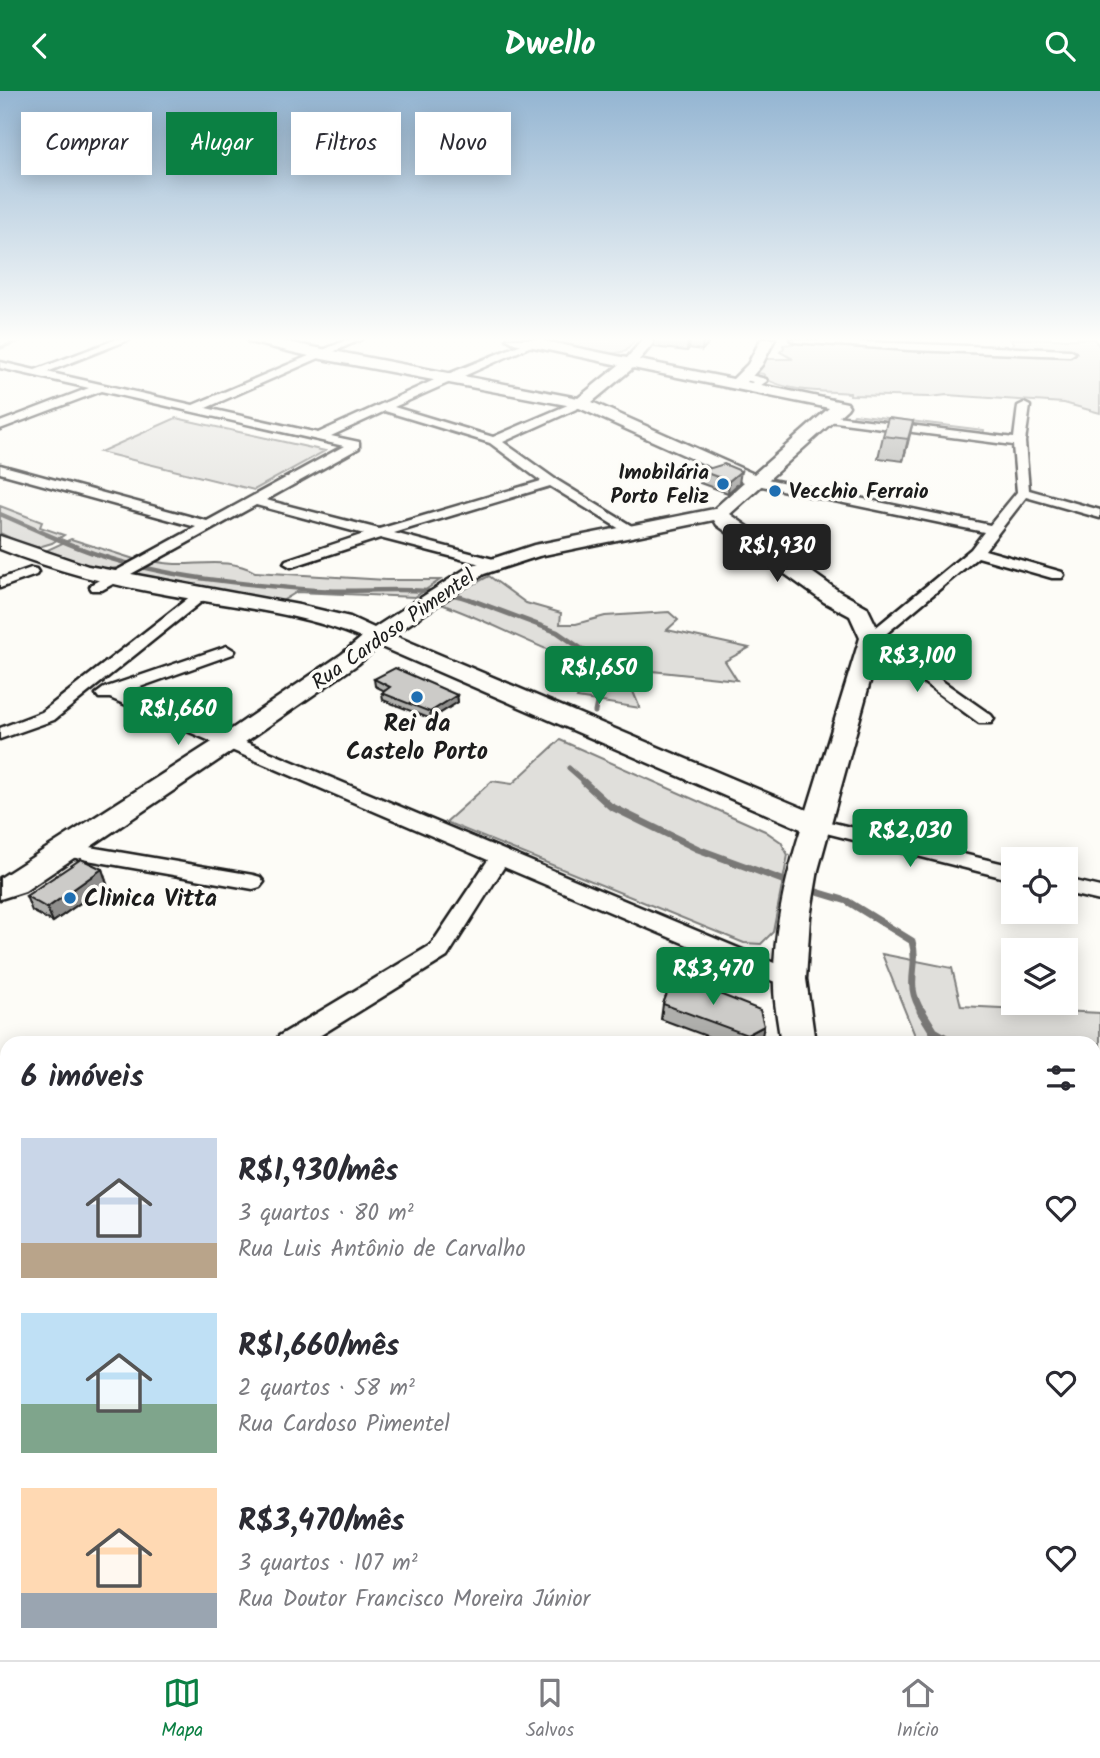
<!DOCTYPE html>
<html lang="pt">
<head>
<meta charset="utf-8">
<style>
  body { margin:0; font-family:Kalam,sans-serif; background:#f7f7f7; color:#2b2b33; height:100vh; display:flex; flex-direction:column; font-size:26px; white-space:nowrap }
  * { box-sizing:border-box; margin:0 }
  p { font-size:23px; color:#7c7c81 }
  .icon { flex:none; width:38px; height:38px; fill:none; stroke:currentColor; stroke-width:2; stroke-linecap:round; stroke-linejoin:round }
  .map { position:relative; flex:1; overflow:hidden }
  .details { position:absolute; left:0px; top:945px; width:1101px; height:625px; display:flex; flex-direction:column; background:#fff; border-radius:21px 21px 0 0; box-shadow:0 4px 18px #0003 }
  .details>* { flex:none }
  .banner { position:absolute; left:21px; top:21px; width:700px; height:63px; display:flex; gap:14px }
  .fabs { position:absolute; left:1001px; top:756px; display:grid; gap:14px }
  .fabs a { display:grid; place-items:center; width:77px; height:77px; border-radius:0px; background:#fff; box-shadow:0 4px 18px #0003; font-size:35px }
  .price { position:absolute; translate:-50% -60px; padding:0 16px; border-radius:7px; background:#0b8043; color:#fff; font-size:23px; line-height:46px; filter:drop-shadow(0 2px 4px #0008) }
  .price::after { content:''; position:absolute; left:50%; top:42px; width:21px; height:16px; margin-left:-10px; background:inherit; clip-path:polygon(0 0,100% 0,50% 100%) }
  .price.current { background:#222; color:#fff }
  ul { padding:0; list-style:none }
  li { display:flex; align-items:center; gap:21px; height:175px; padding:0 21px }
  li span { display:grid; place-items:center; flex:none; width:196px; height:140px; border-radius:0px; color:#555 }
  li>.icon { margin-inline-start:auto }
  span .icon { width:84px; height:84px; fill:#fffc; stroke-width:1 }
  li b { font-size:30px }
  h2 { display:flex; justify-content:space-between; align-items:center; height:84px; padding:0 21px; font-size:30px }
  .chip { padding:0 24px; border-radius:0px; background:#fff; box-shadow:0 4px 18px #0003; font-size:24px; line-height:63px }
  .chip.current { background:#0b8043; color:#fff }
  header { display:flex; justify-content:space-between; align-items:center; height:91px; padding:0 21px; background:#0b8043; color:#fff; font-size:32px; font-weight:800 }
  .menu { display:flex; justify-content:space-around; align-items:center; height:98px; border-top:2px solid #e1e1e2; background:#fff; font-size:19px; color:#7c7c81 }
  .menu a { display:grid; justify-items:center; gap:4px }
  .menu .current { color:#0b8043 }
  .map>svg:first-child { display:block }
  .built { fill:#eeede9 }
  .green { fill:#e0dfdb; stroke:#7e7e7c; stroke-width:2 }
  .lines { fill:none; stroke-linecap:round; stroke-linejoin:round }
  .stream-far4 { stroke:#797876; stroke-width:3.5 }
  .stream-far3 { stroke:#797876; stroke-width:4.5 }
  .stream-far2 { stroke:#797876; stroke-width:5 }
  .stream-far1 { stroke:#797876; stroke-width:7 }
  .stream { stroke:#797876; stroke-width:9 }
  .street-casing { stroke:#1c1c1c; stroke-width:5 }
  .secondary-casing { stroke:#1c1c1c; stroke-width:5 }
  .street { fill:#fdfcf7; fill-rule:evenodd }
  .secondary { fill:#fdfcf7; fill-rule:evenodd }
  .wall { fill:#afafac; stroke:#1c1c1c; stroke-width:2 }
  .shaded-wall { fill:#8f8e8c; stroke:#1c1c1c; stroke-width:2 }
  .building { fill:#cccbc8; stroke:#1c1c1c; stroke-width:2 }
  .poi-dot { fill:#1f6fb2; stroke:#fdfcf7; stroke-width:2.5 }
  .labels { text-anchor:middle; stroke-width:7; stroke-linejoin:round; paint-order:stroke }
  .far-poi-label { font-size:21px; font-weight:bold; fill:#1c1c1c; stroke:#fdfcf7; text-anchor:end }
  .far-street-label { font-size:21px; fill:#1c1c1c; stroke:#fdfcf7 }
  .poi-label { font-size:24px; font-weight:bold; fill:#1c1c1c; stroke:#fdfcf7 }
</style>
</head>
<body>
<header><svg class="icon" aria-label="back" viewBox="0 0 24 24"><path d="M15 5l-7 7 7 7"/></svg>Dwello<svg class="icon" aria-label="search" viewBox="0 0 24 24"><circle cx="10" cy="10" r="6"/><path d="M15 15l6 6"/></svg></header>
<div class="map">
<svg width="1100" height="1569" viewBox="0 0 1100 1569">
  <rect width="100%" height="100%" fill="#fdfcf7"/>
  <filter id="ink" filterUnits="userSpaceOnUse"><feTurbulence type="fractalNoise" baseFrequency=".0143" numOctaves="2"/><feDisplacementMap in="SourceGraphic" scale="14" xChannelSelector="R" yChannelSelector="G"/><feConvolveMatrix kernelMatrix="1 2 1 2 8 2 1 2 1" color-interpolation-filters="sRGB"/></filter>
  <g filter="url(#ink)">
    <path class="built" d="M0 1542 7 1545V1563H53L68 1569H0Z"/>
    <path class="green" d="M550 248H636L626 260 606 264 551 253 548 250Z
      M827 248 1008 257 1014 252 1010 248H1094L1100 256V322L1064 312 947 304 930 306 850 304V302C823 300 788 301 764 287V283L757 282 766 268H793L780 261 784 257 783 254Z
      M854 323 984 339 983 345 851 328Z
      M176 327 325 360 254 399 100 361Z
      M0 415 42 431 40 436 64 444 52 452 32 458 0 442Z
      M71 448 134 468 133 472C103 487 73 471 43 461Z
      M154 470C186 479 224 463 255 481L386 489H440L415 506 297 501 282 510 148 486 132 481Z
      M489 485 526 512 561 522 560 533H576L605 525 669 521 678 529 667 539 749 557 725 570 737 589 623 577 640 617 577 607 593 575C539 559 491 530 438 512Z
      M560 649 765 740 781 751 788 764 773 841 761 853 744 852 446 731 492 690 512 693Z
      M882 863 952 877 961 915 1100 922V1042L1094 1043V952H918Z
      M7 1050V1418L0 1416V1051Z
      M1094 1121 1100 1122V1375L1094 1355Z"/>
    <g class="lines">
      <path class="stream-far4" d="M0 257 24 248"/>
      <path class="stream-far3" d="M0 423C33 437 65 453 99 464 168 487 242 493 315 499 367 503 424 491 474 510"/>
      <path class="stream-far2" d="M469 508 557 541 605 574 595 621
        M569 677 586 692"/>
      <path class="stream-far1" d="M584 691 610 715 698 758 793 793
        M807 798 847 810 912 850C920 878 903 891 922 921"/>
      <path class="stream" d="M921 920 934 941 953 952
        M1094 974H1100"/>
      <g class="street-casing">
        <path id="street" d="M117 248H131L47 281 193 314 349 248H362L206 317 318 342 443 285 534 248H547L394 316 493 346 577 310H585V314L503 351 555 388 640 440 638 443H628L550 395 394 442 497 469 499 472 497 475 492 476 380 447 291 476 284 472 286 469 364 443 256 414 102 499H92L90 496 92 493 196 436 0 382V374L207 430 344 355 101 300 0 338V331L89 297 0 277V271L35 279ZM385 320 490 352 541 390 379 438 266 409 359 357V351L331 345Z
          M790 248 1070 259 1075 262 1070 265 910 259 795 251Z
          M746 283 766 288 767 290 754 299H746V295L753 291 742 288V284Z
          M1024 312 1030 315 1025 351 1029 399 1100 419V427L1026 406 985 459 1062 481 1064 484 1062 487H1052L978 466 881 547 991 624 994 628 991 632H979L863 547 971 458 984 441 757 394 751 390 757 386 990 434 1017 401 1013 354 828 330 822 327 828 324 1014 347 1018 315Z
          M31 477 36 478 38 481 36 484 0 497V488Z
          M201 499 206 501 209 504 206 507 54 629 0 648V637L42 621 196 501Z
          M227 555 235 560 233 563 126 601 798 882 802 888 798 894 790 897 782 894 504 776 447 866 308 952H276L279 945 431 854 488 769 110 607H99L96 603 104 597Z
          M817 728 1013 775V789L810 738 807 734 810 730Z
          M66 752 253 784 260 786 264 791 260 796 253 798 59 764 56 759 59 754Z
          M1066 788 1100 796V810L1066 802Z
          M0 1474 7 1476V1512L0 1510Z
          M183 1563H235L238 1569H186Z"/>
      </g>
      <g class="secondary-casing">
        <path id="secondary" d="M247 248H271L578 307 619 274 514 252 507 248H534L627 267 643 248H657L639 269 733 288 748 273 761 248H775L762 274 747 291 847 312 849 315 847 318 730 423 840 501 867 516 882 547 818 779 810 826 806 888 815 952H781C778 931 773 908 774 887 774 836 786 786 801 738L379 555 358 573 238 656 25 800 0 808V787L220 646 342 563 361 547C301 521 233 516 169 504 111 494 55 480 0 458V445L88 475 299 514 350 526 374 537 470 475 534 454 714 418 744 391 577 316 322 268 249 251ZM633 277 829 317 754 383 592 311ZM714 429 717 434 824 511 850 525 860 547 807 719 393 544 484 483 539 465Z
          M881 1563H934L937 1569H883Z"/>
      </g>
      <use href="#street" class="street"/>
      <use href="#secondary" class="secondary"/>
    </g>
    <path class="wall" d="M654 248H713L702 259 689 257 687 260 654 256Z
      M913 330 903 370 878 367 883 345Z
      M701 380 739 392 728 402 700 392Z
      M374 588 457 604 458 611 431 628 383 609 382 602 385 600 375 595Z
      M102 778 107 793 53 831 32 820 26 805Z
      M674 885 761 950 757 952H725L661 928 663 913Z"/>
    <path class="shaded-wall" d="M688 248H690L689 257 687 260Z
      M703 248H713L702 259Z
      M913 330 908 352 903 370 908 348Z
      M741 380 739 392 728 402 729 390Z
      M457 604 458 611 431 628 430 621Z
      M102 778 107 793 53 831 47 817Z
      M764 935 761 950 757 952H746L747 944Z"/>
    <path class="building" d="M888 327 913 330 908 348 883 345Z
      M724 373 741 380 729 390 701 380Z
      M395 577 457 604 430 621 382 602 390 596 374 588Z
      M81 768 102 778 47 817 26 805Z
      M674 885 760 919 764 935 747 944 663 913Z"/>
  </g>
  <linearGradient id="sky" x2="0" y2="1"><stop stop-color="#94b5d2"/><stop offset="0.53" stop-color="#fefefb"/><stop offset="1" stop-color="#fefefb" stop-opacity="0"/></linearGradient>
  <rect width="1100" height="468" fill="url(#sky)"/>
  <g class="poi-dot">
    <circle cx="723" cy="393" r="7"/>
    <circle cx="775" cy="400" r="7"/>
    <circle cx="417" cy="606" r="7"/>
    <circle cx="70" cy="807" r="7"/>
  </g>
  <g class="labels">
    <g class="far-poi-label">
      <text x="709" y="388">Imobilária<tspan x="709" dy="24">Porto Feliz</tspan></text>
      <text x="789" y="407" text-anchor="start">Vecchio Ferraio</text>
    </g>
    <g class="far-street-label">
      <text transform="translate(393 538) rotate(-35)" y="7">Rua Cardoso Pimentel</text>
    </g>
    <g class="poi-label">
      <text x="417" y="640">Rei da<tspan x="417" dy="28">Castelo Porto</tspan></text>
      <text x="84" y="815" text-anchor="start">Clinica Vitta</text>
    </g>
  </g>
</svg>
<div class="fabs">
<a><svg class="icon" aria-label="locate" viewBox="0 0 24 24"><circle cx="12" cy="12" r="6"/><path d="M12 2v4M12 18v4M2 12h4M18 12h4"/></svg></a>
<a><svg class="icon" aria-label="layers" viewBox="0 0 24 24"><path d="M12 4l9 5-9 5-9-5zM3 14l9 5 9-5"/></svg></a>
</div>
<b class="price current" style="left:777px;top:493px">R$1,930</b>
<b class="price" style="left:917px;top:603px">R$3,100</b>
<b class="price" style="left:599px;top:615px">R$1,650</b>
<b class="price" style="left:178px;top:656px">R$1,660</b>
<b class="price" style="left:910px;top:778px">R$2,030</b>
<b class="price" style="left:713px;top:916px">R$3,470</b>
<div class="banner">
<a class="chip">Comprar</a>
<a class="chip current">Alugar</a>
<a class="chip">Filtros</a>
<a class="chip">Novo</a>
</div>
<section class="details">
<h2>6 imóveis<svg class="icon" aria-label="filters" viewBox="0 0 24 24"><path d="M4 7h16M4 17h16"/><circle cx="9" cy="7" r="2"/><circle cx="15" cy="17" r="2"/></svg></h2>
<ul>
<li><span style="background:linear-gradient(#c9d6e8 75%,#b9a48a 0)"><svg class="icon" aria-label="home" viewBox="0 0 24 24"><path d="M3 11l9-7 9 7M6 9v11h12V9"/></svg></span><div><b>R$1,930/mês</b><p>3 quartos · 80 m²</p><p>Rua Luis Antônio de Carvalho</p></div><svg class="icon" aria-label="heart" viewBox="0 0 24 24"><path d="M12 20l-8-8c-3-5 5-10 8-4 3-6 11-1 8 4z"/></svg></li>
<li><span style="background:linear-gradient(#bfe0f5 65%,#7fa58c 0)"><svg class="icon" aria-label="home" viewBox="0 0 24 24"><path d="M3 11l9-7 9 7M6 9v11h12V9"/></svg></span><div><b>R$1,660/mês</b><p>2 quartos · 58 m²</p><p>Rua Cardoso Pimentel</p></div><svg class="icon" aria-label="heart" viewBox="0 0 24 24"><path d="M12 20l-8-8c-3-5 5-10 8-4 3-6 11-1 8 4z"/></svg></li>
<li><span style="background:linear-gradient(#ffd9b3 75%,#9aa5b1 0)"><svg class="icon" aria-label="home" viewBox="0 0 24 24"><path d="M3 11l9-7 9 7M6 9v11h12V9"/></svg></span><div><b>R$3,470/mês</b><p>3 quartos · 107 m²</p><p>Rua Doutor Francisco Moreira Júnior</p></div><svg class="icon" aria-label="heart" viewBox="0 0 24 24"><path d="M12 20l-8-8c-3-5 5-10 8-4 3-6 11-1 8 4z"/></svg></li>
</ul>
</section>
</div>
<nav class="menu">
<a class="current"><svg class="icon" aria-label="map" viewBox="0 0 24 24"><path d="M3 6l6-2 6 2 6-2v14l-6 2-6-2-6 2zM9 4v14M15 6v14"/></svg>Mapa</a>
<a><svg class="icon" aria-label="saved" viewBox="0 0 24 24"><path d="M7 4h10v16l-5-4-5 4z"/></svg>Salvos</a>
<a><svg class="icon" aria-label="home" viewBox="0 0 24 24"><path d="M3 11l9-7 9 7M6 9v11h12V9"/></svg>Início</a>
</nav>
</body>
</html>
